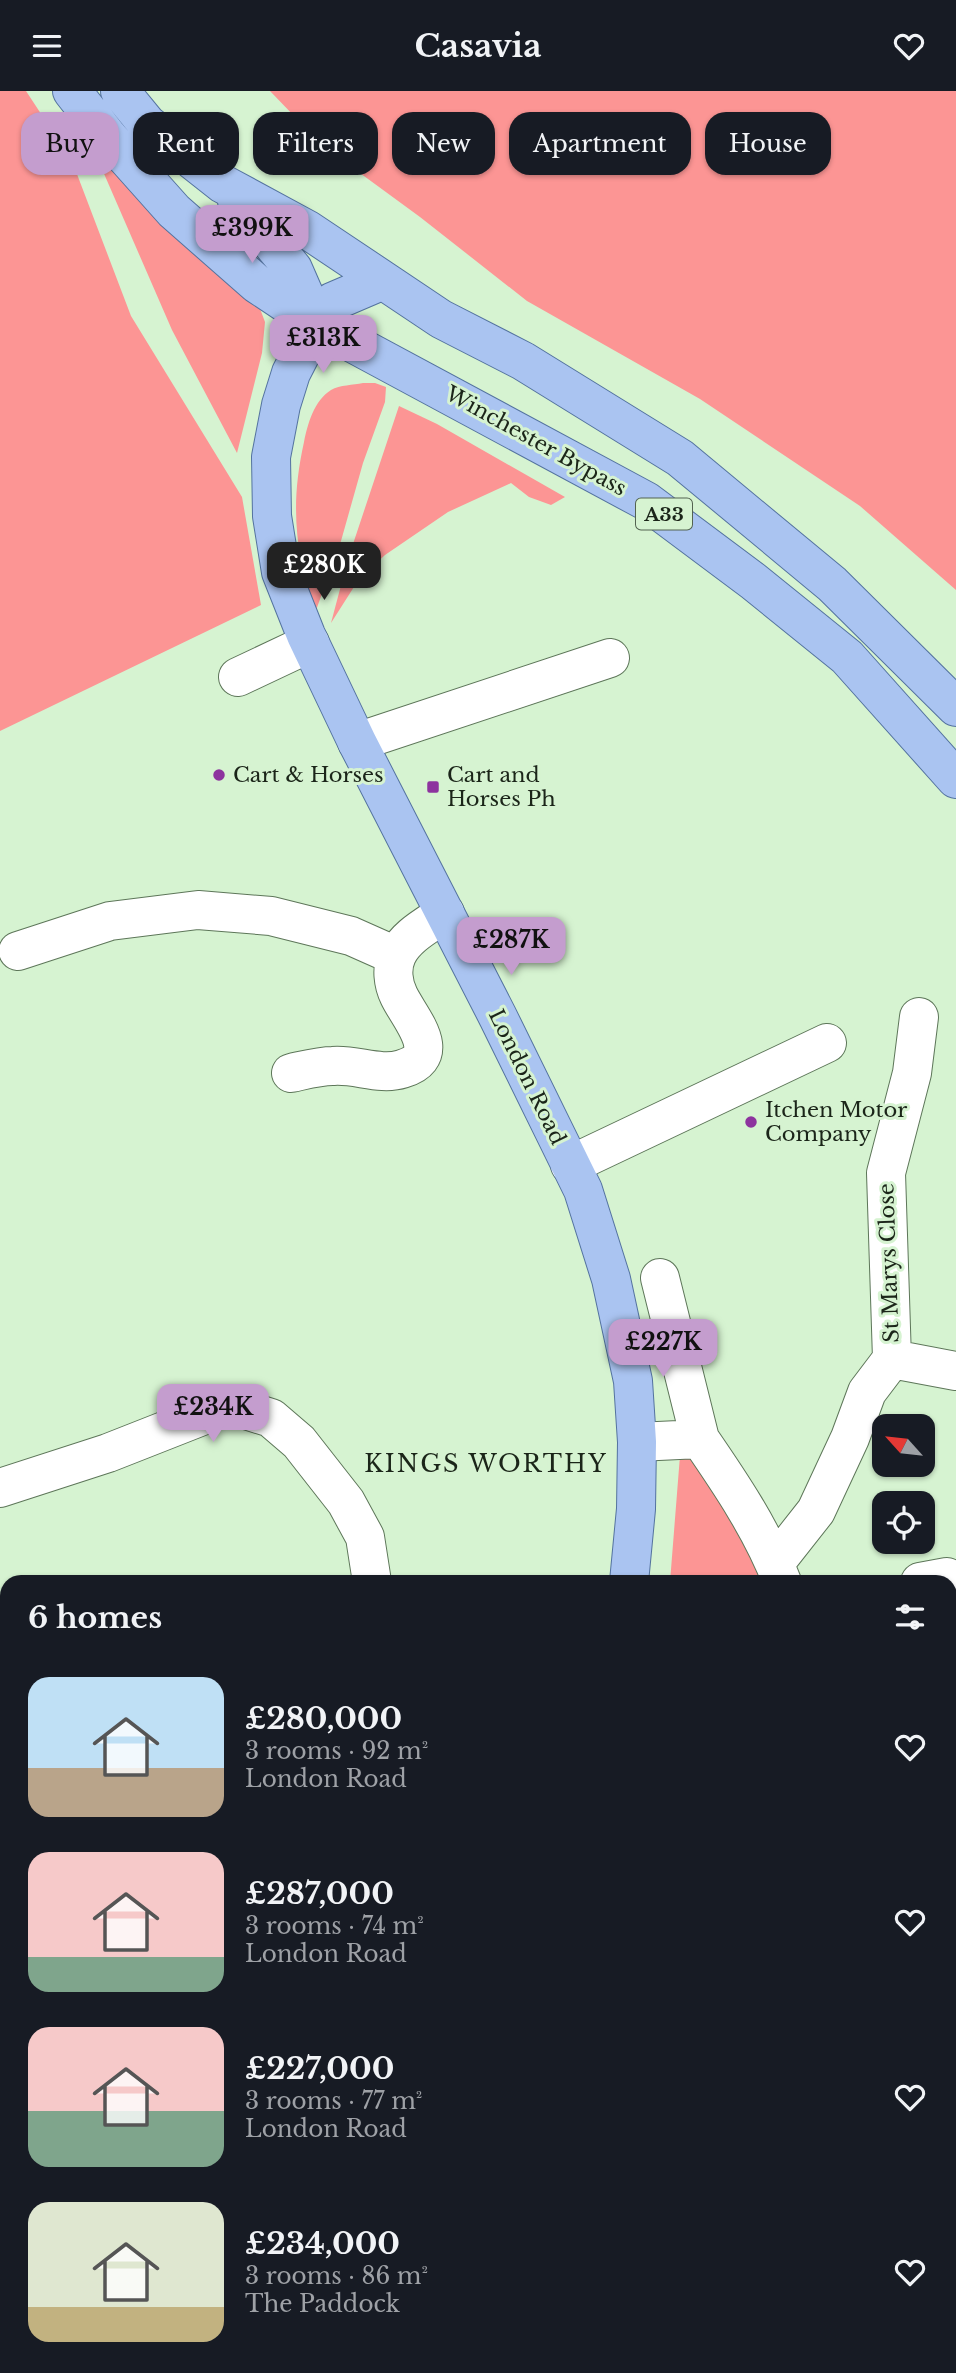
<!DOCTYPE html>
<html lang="en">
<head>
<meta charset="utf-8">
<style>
  body { margin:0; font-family:"Libre Baskerville",serif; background:#242831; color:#f1f3f6; height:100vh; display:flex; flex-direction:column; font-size:26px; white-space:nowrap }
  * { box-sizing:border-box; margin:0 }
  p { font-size:23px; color:#9ea1a6 }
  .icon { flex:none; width:38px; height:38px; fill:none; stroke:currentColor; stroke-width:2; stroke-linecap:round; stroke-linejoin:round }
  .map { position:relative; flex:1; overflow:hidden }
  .panel { position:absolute; left:0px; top:1484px; width:957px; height:798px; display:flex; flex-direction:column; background:#171b24; border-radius:21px 21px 0 0; box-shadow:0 2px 5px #0004 }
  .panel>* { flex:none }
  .guide { position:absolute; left:21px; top:21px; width:915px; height:63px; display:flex; gap:14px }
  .needle { width:46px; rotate:297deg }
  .controls { position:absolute; left:872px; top:1323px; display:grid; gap:14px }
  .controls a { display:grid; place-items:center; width:63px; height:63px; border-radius:14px; background:#171b24; box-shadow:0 2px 5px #0004; font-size:35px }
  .price { position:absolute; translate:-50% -60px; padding:0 16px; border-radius:14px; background:#c49dce; color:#111; font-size:23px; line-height:46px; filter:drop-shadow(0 2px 4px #0008) }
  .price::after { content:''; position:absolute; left:50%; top:42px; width:21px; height:16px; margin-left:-10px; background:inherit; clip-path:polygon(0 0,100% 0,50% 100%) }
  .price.selected { background:#222; color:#fff }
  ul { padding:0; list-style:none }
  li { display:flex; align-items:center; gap:21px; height:175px; padding:0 28px }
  li span { display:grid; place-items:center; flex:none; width:196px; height:140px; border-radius:21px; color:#555 }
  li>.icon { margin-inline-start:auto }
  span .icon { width:84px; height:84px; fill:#fffc; stroke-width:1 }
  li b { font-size:30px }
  h2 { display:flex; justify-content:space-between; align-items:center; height:84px; padding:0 28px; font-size:30px }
  .tag { padding:0 24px; border-radius:21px; background:#171b24; box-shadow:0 2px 5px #0004; font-size:24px; line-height:63px }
  .tag.selected { background:#c49dce; color:#111 }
  header { display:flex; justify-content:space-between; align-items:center; height:91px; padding:0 28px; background:#171b24; font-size:32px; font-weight:800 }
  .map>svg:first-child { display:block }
  .green { fill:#fc9594 }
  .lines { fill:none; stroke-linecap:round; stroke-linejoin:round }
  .minor-casing { stroke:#5d7659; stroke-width:40 }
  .major-casing { stroke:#54739f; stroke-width:40 }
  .minor { stroke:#fff; stroke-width:38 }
  .major { stroke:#aac4f1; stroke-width:38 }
  .poi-dot { fill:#8d339e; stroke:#d6f3d1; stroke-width:2.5 }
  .labels { text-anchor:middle; stroke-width:6; stroke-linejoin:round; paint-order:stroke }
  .shield { fill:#d6f3d1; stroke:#536350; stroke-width:2 }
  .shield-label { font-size:19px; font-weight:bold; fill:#1b2519 }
  .street-label { font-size:21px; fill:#1b2519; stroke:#d6f3d1 }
  .poi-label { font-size:21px; fill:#1b2519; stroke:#d6f3d1; text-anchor:start }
  .quarter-label { font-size:24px; letter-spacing:2px; fill:#1b2519; stroke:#d6f3d1 }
</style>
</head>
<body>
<header><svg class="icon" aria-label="menu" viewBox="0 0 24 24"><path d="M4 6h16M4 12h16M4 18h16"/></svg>Casavia<svg class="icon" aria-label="heart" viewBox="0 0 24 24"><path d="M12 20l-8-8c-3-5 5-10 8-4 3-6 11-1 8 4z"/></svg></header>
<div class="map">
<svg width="956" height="2282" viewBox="0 0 956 2282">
  <rect width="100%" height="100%" fill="#d6f3d1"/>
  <path class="green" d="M0 0H26L72 70 131 225 242 406 261 514 0 640Z
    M270 0H956V499L860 415 700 308 527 210 420 126 323 55Z
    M95 62 160 126 256 207 265 231 262 262 237 362 172 239Z
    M363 292H375L386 296 385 311 363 372 341 450 315 522C295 460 290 414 304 351 308 332 314 310 331 299 340 294 353 294 363 292Z
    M399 315 437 333 565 406 551 414 529 406 511 392 448 421 385 464 359 488 331 532 348 468Z
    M704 1351 764 1491H670L681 1352Z
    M956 1494V2241H950V1495Z
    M620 2275H771L748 2282H627Z"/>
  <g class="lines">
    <g class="minor-casing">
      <path id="minor" d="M238 586 310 552
        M357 651 610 567
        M18 860 110 830 198 819 271 825 351 845 396 865
        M291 982C305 979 319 975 333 975 356 973 380 985 402 978 446 965 410 928 399 905 393 893 391 877 397 864 406 845 428 834 445 822
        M570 1074 827 952
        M660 1187 700 1348
        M892 1268 956 1280
        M637 1351 700 1348C731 1393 762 1439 782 1491
        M0 1397 108 1362 230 1314 271 1327 299 1351 346 1411 365 1446 372 1491
        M775 1472 816 1420 850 1347 867 1301 892 1268 886 1082 912 982 919 926
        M920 1491 947 1486
        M0 1650 7 1649
        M0 1938 7 1941
        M451 2275 456 2282
        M301 2282 305 2275"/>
    </g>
    <g class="major-casing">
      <path id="major" d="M72 0 108 46 174 120 257 193 317 233 646 410 753 490 847 566 956 688
        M120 0 147 33 223 93 308 139 441 228 523 270 680 367 832 493 956 616
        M237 110 293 178 317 233
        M381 190 332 211 311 243 291 282 281 314 271 366 272 425 281 481 306 544 357 651 498 926 583 1099 611 1188 633 1290 637 1351 636 1418 629 1491
        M560 2282 561 2275"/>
    </g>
    <use href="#minor" class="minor"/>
    <use href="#major" class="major"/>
  </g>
  <g class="poi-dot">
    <circle cx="219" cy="684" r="7"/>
    <rect x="426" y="689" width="14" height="14" rx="3.5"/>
    <circle cx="751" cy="1031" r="7"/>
  </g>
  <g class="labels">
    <rect class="shield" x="636" y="407.5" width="56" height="31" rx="5"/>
    <g class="shield-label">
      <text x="664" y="430">A33</text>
    </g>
    <g class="street-label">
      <text transform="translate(536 350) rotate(29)" y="7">Winchester Bypass</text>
      <text transform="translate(527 986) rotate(64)" y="7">London Road</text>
      <text transform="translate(889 1172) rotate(-92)" y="7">St Marys Close</text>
    </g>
    <g class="poi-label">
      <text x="233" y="691">Cart &amp; Horses</text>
      <text x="447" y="691">Cart and<tspan x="447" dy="24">Horses Ph</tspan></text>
      <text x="765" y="1026">Itchen Motor<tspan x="765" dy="24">Company</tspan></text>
    </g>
    <g class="quarter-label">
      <text x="486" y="1381">KINGS WORTHY</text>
    </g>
  </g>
</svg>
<div class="controls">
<a><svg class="needle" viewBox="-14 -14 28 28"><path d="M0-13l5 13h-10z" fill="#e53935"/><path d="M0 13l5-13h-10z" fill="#9ea1a6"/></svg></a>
<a><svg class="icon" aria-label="locate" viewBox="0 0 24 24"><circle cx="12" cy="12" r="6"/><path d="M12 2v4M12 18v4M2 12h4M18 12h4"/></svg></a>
</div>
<b class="price" style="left:252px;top:174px">£399K</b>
<b class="price" style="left:323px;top:284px">£313K</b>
<b class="price selected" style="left:324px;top:511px">£280K</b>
<b class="price" style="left:511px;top:886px">£287K</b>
<b class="price" style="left:663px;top:1288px">£227K</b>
<b class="price" style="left:213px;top:1353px">£234K</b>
<div class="guide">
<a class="tag selected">Buy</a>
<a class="tag">Rent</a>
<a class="tag">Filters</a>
<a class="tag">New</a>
<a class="tag">Apartment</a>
<a class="tag">House</a>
</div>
<section class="panel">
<h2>6 homes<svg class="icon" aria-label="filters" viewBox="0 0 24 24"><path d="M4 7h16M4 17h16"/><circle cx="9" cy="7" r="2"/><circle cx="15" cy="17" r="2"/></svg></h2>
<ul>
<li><span style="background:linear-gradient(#bfe0f5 65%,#b9a48a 0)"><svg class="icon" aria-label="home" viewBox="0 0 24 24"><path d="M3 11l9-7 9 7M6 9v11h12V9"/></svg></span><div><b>£280,000</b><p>3 rooms · 92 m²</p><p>London Road</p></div><svg class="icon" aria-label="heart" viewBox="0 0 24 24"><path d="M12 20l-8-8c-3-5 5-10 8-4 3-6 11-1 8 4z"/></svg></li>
<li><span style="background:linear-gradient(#f6c9c9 75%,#7fa58c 0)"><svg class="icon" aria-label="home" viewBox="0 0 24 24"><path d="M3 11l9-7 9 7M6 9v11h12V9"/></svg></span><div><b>£287,000</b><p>3 rooms · 74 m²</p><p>London Road</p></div><svg class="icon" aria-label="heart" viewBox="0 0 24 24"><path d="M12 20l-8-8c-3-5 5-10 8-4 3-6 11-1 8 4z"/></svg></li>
<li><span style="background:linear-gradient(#f6c9c9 60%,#7fa58c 0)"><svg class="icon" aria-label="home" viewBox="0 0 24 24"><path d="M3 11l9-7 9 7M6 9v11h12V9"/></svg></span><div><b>£227,000</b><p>3 rooms · 77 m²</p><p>London Road</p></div><svg class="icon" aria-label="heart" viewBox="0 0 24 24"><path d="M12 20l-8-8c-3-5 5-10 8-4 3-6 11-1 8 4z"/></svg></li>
<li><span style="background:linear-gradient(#dfe7d0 75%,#c2b280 0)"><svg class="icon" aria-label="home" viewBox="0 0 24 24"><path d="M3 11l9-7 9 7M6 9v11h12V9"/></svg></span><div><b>£234,000</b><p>3 rooms · 86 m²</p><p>The Paddock</p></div><svg class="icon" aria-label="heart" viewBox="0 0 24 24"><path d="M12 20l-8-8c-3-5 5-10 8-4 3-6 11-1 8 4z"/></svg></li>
</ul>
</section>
</div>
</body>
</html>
